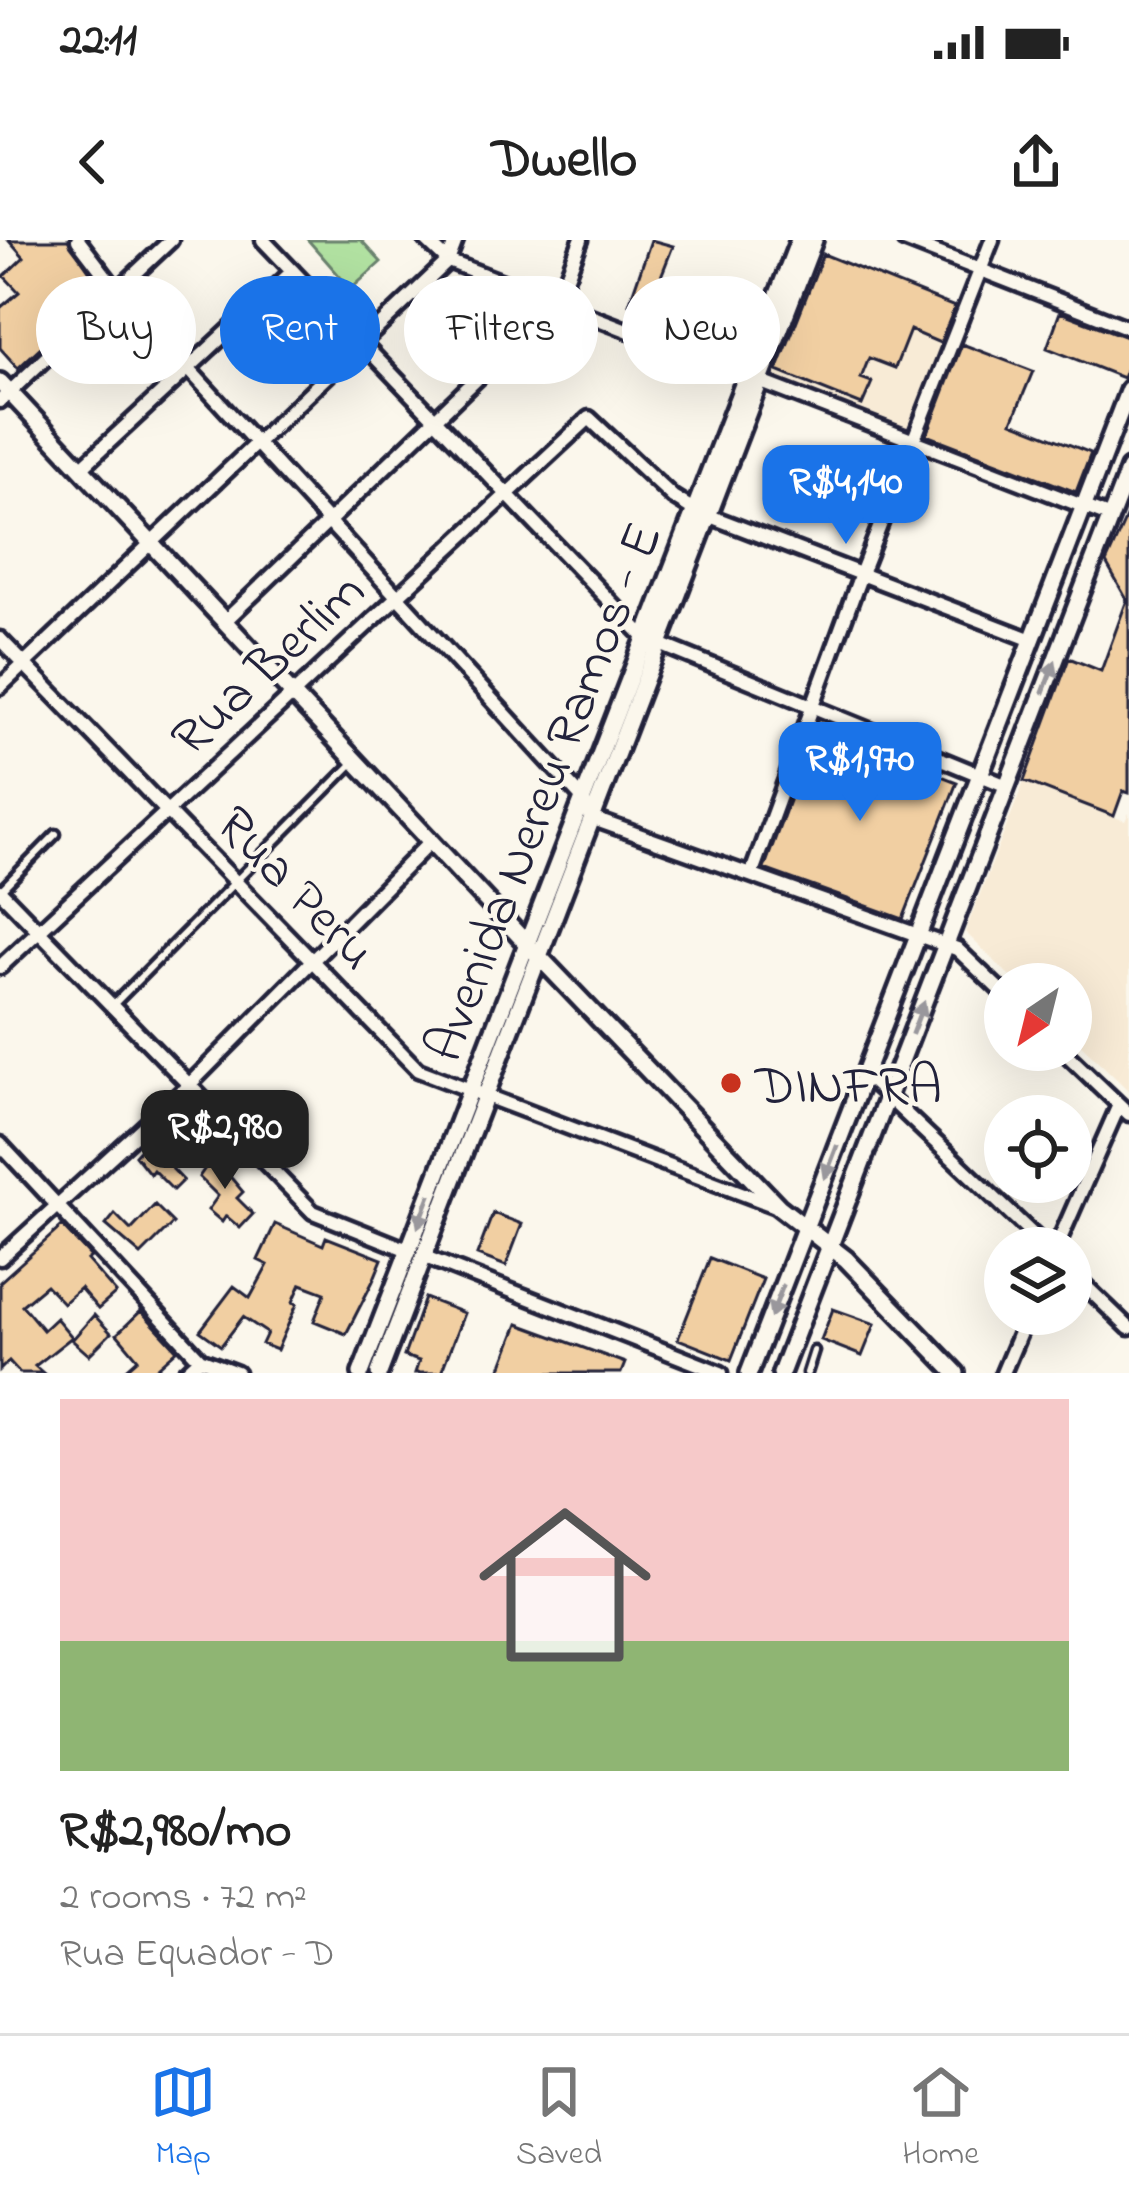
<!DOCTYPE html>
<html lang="en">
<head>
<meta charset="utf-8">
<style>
  body { margin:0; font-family:"Indie Flower",sans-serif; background:#f2f2f2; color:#222; height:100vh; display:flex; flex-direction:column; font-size:45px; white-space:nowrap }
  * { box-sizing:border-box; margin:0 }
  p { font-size:39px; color:#767676 }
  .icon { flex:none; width:66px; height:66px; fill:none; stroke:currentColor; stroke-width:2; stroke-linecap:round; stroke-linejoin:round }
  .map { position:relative; height:1133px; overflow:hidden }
  .details { display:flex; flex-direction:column; background:#fff; flex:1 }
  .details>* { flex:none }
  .banner { position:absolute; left:36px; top:36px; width:1059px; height:108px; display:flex; gap:24px }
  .needle { width:78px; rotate:215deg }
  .buttons { position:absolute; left:984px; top:723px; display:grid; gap:24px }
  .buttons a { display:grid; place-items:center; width:108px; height:108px; border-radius:50%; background:#fff; box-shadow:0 12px 48px #0002; font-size:60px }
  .price { position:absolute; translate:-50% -102px; padding:0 27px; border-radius:24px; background:#1a73e8; color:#fff; font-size:39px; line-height:78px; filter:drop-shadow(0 3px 6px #0008) }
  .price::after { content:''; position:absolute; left:50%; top:72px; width:36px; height:27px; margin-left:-18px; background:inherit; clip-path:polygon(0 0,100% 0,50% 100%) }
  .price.current { background:#222; color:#fff }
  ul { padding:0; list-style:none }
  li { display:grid; align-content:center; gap:24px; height:636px; padding:0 60px }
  li span { display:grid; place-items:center; height:372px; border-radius:0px; color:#555 }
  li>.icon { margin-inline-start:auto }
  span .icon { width:216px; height:216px; fill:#fffc; stroke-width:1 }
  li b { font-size:51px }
  .chip { padding:0 42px; border-radius:54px; background:#fff; box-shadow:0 12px 48px #0002; font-size:42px; line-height:108px }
  .chip.current { background:#1a73e8; color:#fff }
  .status { display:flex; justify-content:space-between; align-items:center; height:84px; padding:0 60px; background:#fff; direction:ltr }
  .status svg { height:33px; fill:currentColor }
  header { display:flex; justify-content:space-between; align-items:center; height:156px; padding:0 60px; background:#fff; font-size:54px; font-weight:700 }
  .tabs { display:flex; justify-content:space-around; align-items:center; height:168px; border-top:3px solid #e0e0e0; background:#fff; font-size:33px; color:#767676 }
  .tabs a { display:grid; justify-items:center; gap:6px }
  .tabs .current { color:#1a73e8 }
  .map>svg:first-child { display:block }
  .built { fill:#f8ebd6 }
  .green { fill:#b1e1a1; stroke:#6a826e; stroke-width:3 }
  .building { fill:#f1cfa2; stroke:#22223b; stroke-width:3 }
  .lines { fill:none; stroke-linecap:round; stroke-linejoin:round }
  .service-casing { stroke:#22223b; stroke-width:15 }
  .minor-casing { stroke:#22223b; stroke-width:21 }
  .tertiary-casing { stroke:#22223b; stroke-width:24 }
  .service { stroke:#fbf7ec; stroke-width:6 }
  .minor { stroke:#fbf7ec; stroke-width:12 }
  .tertiary { stroke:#fbf7ec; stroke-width:15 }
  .oneway { fill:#99979c }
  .poi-dot { fill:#c8321e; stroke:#fbf7ec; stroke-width:4.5 }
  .labels { text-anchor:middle; stroke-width:9; stroke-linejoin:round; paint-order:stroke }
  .street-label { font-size:54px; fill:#22223b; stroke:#fbf7ec }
  .poi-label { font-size:54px; fill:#22223b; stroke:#fbf7ec; text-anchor:start }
</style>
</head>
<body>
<div class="status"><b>22:11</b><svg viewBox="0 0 49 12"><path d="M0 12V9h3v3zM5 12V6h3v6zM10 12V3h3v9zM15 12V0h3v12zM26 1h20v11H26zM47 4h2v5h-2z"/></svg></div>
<header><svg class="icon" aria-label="back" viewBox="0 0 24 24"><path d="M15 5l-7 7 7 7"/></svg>Dwello<svg class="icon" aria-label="share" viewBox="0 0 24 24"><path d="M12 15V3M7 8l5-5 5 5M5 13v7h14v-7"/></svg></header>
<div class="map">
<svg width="1129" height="1133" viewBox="0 0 1129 1133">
  <rect width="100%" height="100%" fill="#fbf7ec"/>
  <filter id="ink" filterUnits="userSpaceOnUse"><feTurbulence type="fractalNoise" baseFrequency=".00833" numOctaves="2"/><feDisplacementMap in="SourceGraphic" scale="24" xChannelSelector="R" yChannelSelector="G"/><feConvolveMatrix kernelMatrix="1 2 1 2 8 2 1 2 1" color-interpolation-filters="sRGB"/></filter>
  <g filter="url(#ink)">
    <path class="built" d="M809 50 943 104 909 191 774 137Z
      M1024 542 1125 581 1129 573V851L1071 795V744H1018L965 692Z"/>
    <path class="green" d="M308 0H361L381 22 351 49Z"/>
    <path class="building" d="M9 0H68L97 42 93 46 99 53 18 128 0 108V68L19 52 4 36 24 17Z
      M651 0 673 6 647 72 629 64Z
      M823 14 955 67 940 103 910 90 895 128 869 118 861 138 872 142 862 165 777 131Z
      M1060 72 1129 98V122L1123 138 1047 108Z
      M962 104 1033 131 1012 182 1091 213 1076 252 927 195Z
      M1129 271V553L1123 551 1114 576 1024 541 1069 418 1101 431 1127 360 1106 323Z
      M816 487 957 542 903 679 764 629Z
      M183 869 194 882 184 893 188 896 182 904 164 920 183 940 173 950 153 930 150 934 135 915 145 904 150 910Z
      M217 911 233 928 227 933 243 952 237 958 253 974 240 988 226 976 222 982 208 970 218 956 199 937Z
      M155 965 173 983 141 1015 106 985 115 974 131 990Z
      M493 973 522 984 506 1026 477 1015Z
      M275 984 323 1005 326 997 382 1019 373 1041 346 1094 314 1081 325 1053 301 1044 293 1062 297 1064 277 1110 262 1104 267 1093 243 1077 221 1106 200 1091 234 1046 250 1058 268 1025 258 1020Z
      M62 986 91 1017 87 1020 116 1053 98 1069 80 1048 63 1063 46 1045 22 1065 43 1090 56 1078 72 1097 35 1126 43 1133H20L9 1121 0 1130V1042Z
      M710 1018 763 1039 731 1120 678 1099Z
      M425 1058 464 1073 441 1133H415L419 1121 404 1116Z
      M833 1069 875 1084 862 1116 821 1100Z
      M141 1071 177 1110 151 1133H122L138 1119 117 1094Z
      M94 1075 111 1093 89 1115 72 1100Z
      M518 1084 625 1123 621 1133H499Z"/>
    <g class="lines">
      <g class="service-casing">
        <path id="service" d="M0 651 56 594
          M113 765 353 523
          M807 1133 814 1111"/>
      </g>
      <g class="minor-casing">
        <path id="minor" d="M78 0 117 51 583 559 591 578 957 709 1005 755
          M263 0 645 398 1007 546
          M426 0 448 21 1111 277
          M904 0 1129 88
          M0 161 171 0
          M81 228 293 31
          M225 381 557 62 581 0
          M0 399 418 830 778 967
          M0 447 448 21 456 0
          M751 635 861 334 992 0
          M0 651 313 972 408 1010
          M0 727 589 178 673 257 694 270 1032 400
          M1062 810 1129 874
          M865 835 1047 1008
          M0 904 200 1119 237 1133
          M1056 1008 1119 865
          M425 1017 721 1133
          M0 1018 187 847 431 601
          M1071 1032 1129 1088
          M185 1133 200 1119
          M1003 1133 1028 1074"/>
      </g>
      <g class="tertiary-casing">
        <path id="tertiary" d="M0 142 527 704 779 967 846 1019 956 1133
          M361 1133 799 0
          M379 1133 814 0
          M749 1133 1129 149
          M781 1133 1129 229"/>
      </g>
      <use href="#service" class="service"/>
      <use href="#minor" class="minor"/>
      <use href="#tertiary" class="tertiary"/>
    </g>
    <defs><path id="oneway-solid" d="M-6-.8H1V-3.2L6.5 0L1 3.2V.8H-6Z" transform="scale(3)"/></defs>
    <g class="oneway">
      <use href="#oneway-solid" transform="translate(1049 437) rotate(-69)"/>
      <use href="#oneway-solid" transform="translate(918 778) rotate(-69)"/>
      <use href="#oneway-solid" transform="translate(831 922) rotate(111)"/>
      <use href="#oneway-solid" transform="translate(424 971) rotate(111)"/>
      <use href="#oneway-solid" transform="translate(777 1061) rotate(111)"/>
    </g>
  </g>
  <circle class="poi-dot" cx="731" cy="843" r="12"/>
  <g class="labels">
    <g class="street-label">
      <text transform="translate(266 422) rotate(-43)" y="19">Rua Berlim</text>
      <text transform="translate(541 551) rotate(-69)" y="19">Avenida Nereu Ramos - E</text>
      <text transform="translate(298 646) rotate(46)" y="19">Rua Peru</text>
    </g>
    <g class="poi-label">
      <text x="755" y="862">DINFRA</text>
    </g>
  </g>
</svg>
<div class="buttons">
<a><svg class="needle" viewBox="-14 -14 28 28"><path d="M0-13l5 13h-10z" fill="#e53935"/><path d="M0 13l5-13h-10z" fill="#767676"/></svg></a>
<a><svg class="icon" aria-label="locate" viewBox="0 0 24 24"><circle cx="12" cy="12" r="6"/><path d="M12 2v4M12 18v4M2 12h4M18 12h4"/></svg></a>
<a><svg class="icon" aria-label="layers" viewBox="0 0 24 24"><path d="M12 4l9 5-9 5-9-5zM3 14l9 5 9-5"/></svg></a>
</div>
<b class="price" style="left:846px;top:307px">R$4,140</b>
<b class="price" style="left:860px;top:584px">R$1,970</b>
<b class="price current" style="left:225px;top:952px">R$2,980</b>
<div class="banner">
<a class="chip">Buy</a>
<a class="chip current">Rent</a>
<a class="chip">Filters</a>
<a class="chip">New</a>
</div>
</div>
<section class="details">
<ul>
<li><span style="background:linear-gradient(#f6c9c9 65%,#8fb573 0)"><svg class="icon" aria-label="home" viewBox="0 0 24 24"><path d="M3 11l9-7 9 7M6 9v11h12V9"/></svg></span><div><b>R$2,980/mo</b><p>2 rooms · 72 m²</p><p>Rua Equador - D</p></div></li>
</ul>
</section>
<nav class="tabs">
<a class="current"><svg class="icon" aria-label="map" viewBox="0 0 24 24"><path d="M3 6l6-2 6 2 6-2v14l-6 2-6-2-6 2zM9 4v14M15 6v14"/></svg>Map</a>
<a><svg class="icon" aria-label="saved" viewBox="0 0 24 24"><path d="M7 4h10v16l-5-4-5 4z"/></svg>Saved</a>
<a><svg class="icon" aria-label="home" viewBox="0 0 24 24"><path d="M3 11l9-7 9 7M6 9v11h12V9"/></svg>Home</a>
</nav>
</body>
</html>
